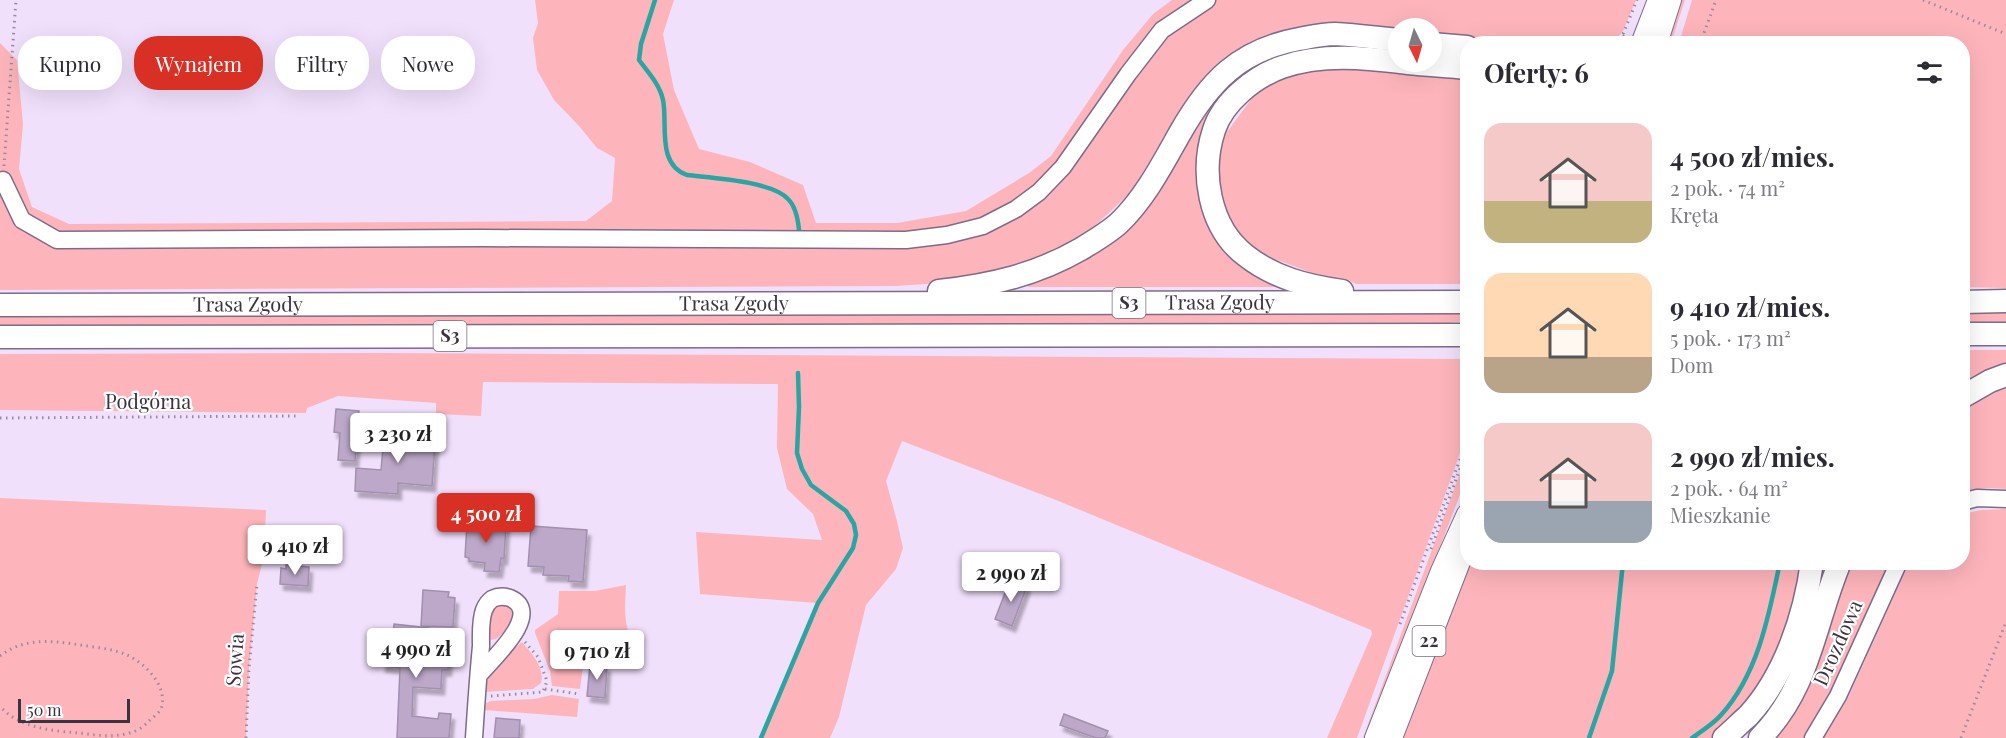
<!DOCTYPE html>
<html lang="pl">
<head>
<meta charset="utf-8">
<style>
  body { margin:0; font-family:"Playfair Display",serif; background:#f7f7f7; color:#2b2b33; height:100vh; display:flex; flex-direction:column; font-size:22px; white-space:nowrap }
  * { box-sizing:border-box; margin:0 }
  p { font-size:20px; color:#7c7c81 }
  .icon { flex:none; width:33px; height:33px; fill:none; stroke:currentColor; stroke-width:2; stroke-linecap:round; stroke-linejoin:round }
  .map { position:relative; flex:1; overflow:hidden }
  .side { position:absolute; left:1460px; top:36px; width:510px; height:534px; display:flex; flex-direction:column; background:#fff; border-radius:24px; box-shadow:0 6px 24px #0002 }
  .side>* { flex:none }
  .guide { position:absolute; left:18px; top:36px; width:570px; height:54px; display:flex; gap:12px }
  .needle { width:39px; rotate:175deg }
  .tools { position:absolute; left:1388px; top:18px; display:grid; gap:12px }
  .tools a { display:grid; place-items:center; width:54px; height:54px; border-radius:50%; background:#fff; box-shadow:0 6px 24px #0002; font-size:30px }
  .scale { position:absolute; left:18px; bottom:15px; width:112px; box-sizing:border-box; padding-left:6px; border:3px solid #3c3341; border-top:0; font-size:16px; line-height:21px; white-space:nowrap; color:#3c3341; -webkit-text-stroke:4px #fff; paint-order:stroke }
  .price { position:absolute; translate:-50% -51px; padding:0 14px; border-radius:6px; background:#fff; color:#222; font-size:20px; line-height:39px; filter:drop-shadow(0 2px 3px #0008) }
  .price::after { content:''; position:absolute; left:50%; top:36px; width:18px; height:14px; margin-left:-9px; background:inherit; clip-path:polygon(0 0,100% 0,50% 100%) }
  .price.on { background:#d93025; color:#fff }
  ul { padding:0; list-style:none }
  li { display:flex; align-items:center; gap:18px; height:150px; padding:0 24px }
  li span { display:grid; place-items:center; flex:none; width:168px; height:120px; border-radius:18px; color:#555 }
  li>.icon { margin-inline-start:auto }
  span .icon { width:72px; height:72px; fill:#fffc; stroke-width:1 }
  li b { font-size:26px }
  h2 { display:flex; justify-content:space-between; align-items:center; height:72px; padding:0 24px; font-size:26px }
  .tag { padding:0 21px; border-radius:24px; background:#fff; box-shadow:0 6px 24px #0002; font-size:21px; line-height:54px }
  .tag.on { background:#d93025; color:#fff }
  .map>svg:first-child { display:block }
  .green { fill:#fdb5bb }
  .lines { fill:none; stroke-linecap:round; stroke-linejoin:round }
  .stream { stroke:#29a5a3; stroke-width:4.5 }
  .building { fill:#bda8c9; stroke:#a38faf; stroke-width:1.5; filter:url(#shadow) }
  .minor-casing { stroke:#7e6b89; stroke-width:19 }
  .major-casing { stroke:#7e6b89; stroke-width:22 }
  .highway-casing { stroke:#7e6b89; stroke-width:25 }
  .path { stroke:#988ba0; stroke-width:3; stroke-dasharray:1.5 4.5; stroke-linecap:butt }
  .minor { stroke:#fff; stroke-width:16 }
  .major { stroke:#fff; stroke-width:20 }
  .highway { stroke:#fff; stroke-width:22 }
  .labels { text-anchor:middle; stroke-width:4.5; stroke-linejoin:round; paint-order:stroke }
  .shield { fill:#fff; stroke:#76707a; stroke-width:1.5 }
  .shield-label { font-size:18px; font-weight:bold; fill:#3c3341 }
  .street-label { font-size:20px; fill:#3c3341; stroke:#fff }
</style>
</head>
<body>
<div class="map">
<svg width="2006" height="738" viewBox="0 0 2006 738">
  <defs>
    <filter id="shadow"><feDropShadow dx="3.5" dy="6" stdDeviation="1.5" flood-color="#0004"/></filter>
  </defs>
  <rect width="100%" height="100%" fill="#f1e0fc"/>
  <path class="green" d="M535 0H674L663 34 674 90 699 149 750 162 803 185 816 223H897L966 211 1029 173 1051 156 1123 50 1153 14 1172 0H1636L1623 31 1618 37 1600 43 1491 44 1431 37V28H1398V34L1242 51 1170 138 1130 193 1081 239 1030 265 970 281 896 286 0 290V43L17 60 23 124 19 169 32 207 69 224 586 221 612 201 615 158 597 148 579 126 554 100 537 70 533 38 538 23Z
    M1677 0H1685L1671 43 1663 44Z
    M1692 0H2006V288L1962 287V44L1679 43Z
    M1326 43 1398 47 1252 73 1199 188 1276 283 1277 287H1028L1029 283 1093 257 1156 195 1188 136 1225 86 1252 65 1273 55Z
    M1368 66 1467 77V284H1356L1350 281 1331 280 1256 252 1223 214 1214 173 1221 140 1252 98 1277 79 1314 69Z
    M1962 310H2006V324H1962Z
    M1467 312 1466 321 1432 325 0 328V313Z
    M1962 350H2006V363L1962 385Z
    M383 353 1467 359V434L1357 738H1327L1372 634 1371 630 1056 500 902 441 886 481 897 521 903 548 896 569 866 605 839 717 830 738H761L817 603 700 594 696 532 822 540 813 514 787 489 777 448 778 384 483 382 481 416 436 414V403L338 396 307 408 306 413 0 410V354Z
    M2006 384V489L1987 488 1962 492V406Z
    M1467 454V476L1367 738H1363Z
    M0 498 266 510 264 556 257 584 249 668 246 738H0Z
    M2006 509V738H1822L1848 698 1909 563 1962 562V514L1982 510Z
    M1467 562 1803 563C1788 619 1774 682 1730 725 1724 730 1717 734 1711 738H1402Z
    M1848 563H1889L1830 695 1803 738H1771Z
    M626 585C625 609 622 631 639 649L585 651 580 689 552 686 550 671 535 633V630L558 614 559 591H595Z
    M502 602 515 609 512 625 496 639 490 640 488 636C490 621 488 610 502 602Z
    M522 642C532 654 545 667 541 683L533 689 483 692 493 667Z
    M552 695 579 699 577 717 484 710 486 703 491 701 534 699Z"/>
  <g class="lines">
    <path class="stream" d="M655 0 641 44 639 60C648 72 660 85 663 100 668 123 656 164 687 175 711 178 772 181 788 199 796 207 798 219 799 230
      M761 738 818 603 853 548 856 535 854 524 846 511 811 485 802 469 797 453 799 407 798 373
      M1589 738 1612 671 1623 562
      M1692 738C1702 731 1713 724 1721 715 1758 674 1769 615 1780 562"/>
  </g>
  <path class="building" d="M336 409 359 411 355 461 338 460 340 433 334 432Z
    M385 424 403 425 402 440 435 443 432 486 398 483V494L355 491 356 468 381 470Z
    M467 522 506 524 504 559 501 558 499 572 484 571 485 563 469 561V558L465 557Z
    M531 526 587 530 583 582 568 581 569 576 543 575 544 567 528 566Z
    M286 565 309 567 308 586 280 584 281 568 286 569Z
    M1010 580 1027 586 1012 626 995 619Z
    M423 590 449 592 448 597 455 598 453 627 421 626Z
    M394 624 429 628 427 653 444 654 443 658H449L448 670H442L441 689 413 687 412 716 438 719 439 713 451 714 449 738H397L400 668 382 666 384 635H393Z
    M590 665 607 666 605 698 587 696Z
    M1064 714 1108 731 1105 738H1096L1060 725Z
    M496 718 520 720 519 738H494Z"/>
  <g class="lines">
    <g class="minor-casing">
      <path id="minor" d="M3 180 22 220 57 240 482 238 906 240 947 235 983 226 1016 209 1039 192 1063 167 1128 74 1162 30 1207 0
        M1962 502 1977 498 2006 499
        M474 738C476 707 478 677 481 646 481 635 480 621 484 610 486 605 488 602 492 599 498 596 504 596 510 598 545 613 490 661 479 675
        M1813 738 1838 696 1899 562"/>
    </g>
    <g class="major-casing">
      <path id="major" d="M1641 44 1658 0
        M1657 44 1671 0
        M1375 738 1441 571 1467 514
        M1392 738 1467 544"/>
    </g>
    <g class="highway-casing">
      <g id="highway">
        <path d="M1431 44 1467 47"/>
        <path d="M939 291C991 285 1036 275 1081 249 1094 241 1108 233 1119 223 1145 198 1162 165 1180 133 1209 82 1239 50 1299 39 1310 37 1323 34 1335 34 1356 35 1377 38 1398 40"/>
        <path d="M1342 291C1307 286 1274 278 1245 255 1209 227 1200 172 1214 130 1223 102 1254 77 1282 67 1324 53 1365 58 1408 63 1428 65 1447 66 1467 68"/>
        <path d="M1962 302 2006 301"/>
        <path id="s1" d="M0 305 1467 302"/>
        <path d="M1962 334H2006"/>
        <path d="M0 337 1467 335"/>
        <path d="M1962 397 1990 381 2006 375"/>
        <path d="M1724 738C1732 731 1740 723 1748 716 1785 676 1805 615 1812 562"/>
        <path d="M1760 738C1810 688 1814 624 1840 562"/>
      </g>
    </g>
    <path class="path" d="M1923 0 2006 34
      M1623 34 1637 0
      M1614 44 1626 34
      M1700 44 1716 0
      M4 166 16 0
      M0 418 296 416
      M1431 549 1467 449
      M1400 624 1467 440
      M0 656C22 639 47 640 74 644 91 647 111 648 127 655 145 663 169 687 161 709 159 713 152 718 148 722 143 727 136 732 129 733 113 738 96 735 79 733 53 731 18 728 0 706
      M545 689 579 694
      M491 696 543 692 547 681 538 657 525 642
      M246 738 249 668 257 584
      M1961 738 2006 622"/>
    <use href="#minor" class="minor"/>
    <use href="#major" class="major"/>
    <use href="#highway" class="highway"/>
  </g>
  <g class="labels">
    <g class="shield">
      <rect x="1112.5" y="288" width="33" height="30" rx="4.5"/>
      <rect x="433.5" y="321" width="33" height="30" rx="4.5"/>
      <rect x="1412.5" y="626" width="33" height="30" rx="4.5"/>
    </g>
    <g class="shield-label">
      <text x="1129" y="309">S3</text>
      <text x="450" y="342">S3</text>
      <text x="1429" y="647">22</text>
    </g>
    <g class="street-label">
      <text dy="7" stroke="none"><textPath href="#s1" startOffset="1220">Trasa Zgody</textPath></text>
      <text dy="7" stroke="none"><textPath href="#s1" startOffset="734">Trasa Zgody</textPath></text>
      <text dy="7" stroke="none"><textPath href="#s1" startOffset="248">Trasa Zgody</textPath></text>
      <text x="148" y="409">Podgórna</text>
      <text transform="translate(1838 643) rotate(-66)" y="7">Drozdowa</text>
      <text transform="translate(235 660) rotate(-86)" y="7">Sowia</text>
    </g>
  </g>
</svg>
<div class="tools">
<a><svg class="needle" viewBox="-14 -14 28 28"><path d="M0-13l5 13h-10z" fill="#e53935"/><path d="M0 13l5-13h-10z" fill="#7c7c81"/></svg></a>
</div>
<div class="scale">50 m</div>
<b class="price" style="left:398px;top:464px">3 230 zł</b>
<b class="price on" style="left:486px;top:544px">4 500 zł</b>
<b class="price" style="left:295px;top:576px">9 410 zł</b>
<b class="price" style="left:1011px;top:603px">2 990 zł</b>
<b class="price" style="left:416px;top:679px">4 990 zł</b>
<b class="price" style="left:597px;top:681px">9 710 zł</b>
<div class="guide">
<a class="tag">Kupno</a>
<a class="tag on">Wynajem</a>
<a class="tag">Filtry</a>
<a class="tag">Nowe</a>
</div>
<section class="side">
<h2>Oferty: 6<svg class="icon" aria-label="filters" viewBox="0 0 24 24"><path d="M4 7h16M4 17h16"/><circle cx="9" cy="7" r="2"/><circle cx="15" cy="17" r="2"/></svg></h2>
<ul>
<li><span style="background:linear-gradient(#f6c9c9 65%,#c2b280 0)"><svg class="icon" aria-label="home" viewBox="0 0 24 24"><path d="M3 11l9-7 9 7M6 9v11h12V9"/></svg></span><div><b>4 500 zł/mies.</b><p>2 pok. · 74 m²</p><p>Kręta</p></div></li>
<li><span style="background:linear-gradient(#ffd9b3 70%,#b9a48a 0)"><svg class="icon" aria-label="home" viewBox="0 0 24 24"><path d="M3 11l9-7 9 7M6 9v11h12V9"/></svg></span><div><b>9 410 zł/mies.</b><p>5 pok. · 173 m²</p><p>Dom</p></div></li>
<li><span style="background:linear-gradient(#f6c9c9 65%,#9aa5b1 0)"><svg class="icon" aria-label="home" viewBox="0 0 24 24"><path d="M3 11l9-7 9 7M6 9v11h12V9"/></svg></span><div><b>2 990 zł/mies.</b><p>2 pok. · 64 m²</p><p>Mieszkanie</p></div></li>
</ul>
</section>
</div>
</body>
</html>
